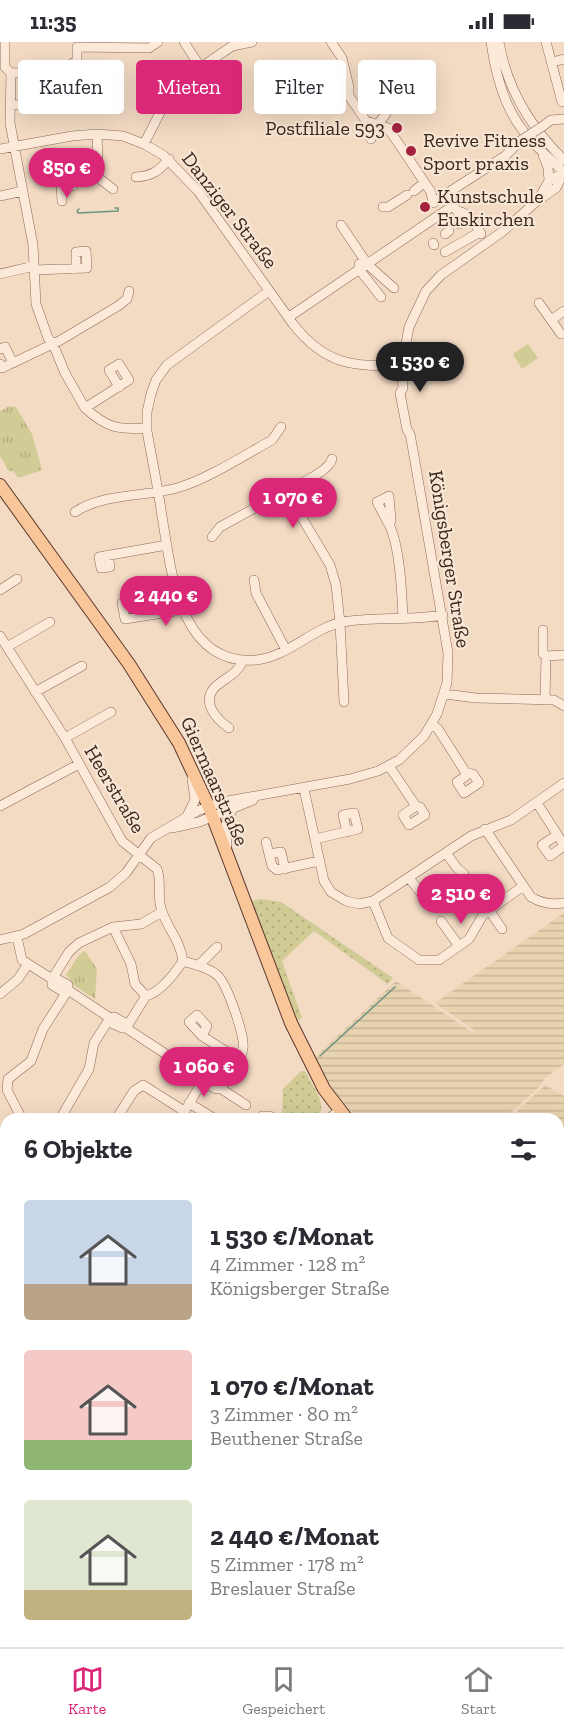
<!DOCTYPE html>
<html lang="de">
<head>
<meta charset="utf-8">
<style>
  body { margin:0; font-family:"Zilla Slab",serif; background:#f2f2f3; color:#2b2b33; height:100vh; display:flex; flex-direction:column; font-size:22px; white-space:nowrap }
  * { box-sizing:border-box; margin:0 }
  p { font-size:20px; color:#7c7c81 }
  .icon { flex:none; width:33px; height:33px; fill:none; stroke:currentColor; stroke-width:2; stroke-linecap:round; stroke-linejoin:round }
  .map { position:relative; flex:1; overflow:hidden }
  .sheet { position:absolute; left:0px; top:1071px; width:564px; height:534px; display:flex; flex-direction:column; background:#fff; border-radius:18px 18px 0 0; box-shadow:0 6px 24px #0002 }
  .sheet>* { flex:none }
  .guide { position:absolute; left:18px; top:18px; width:528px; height:54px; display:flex; gap:12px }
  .price { position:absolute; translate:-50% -51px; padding:0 14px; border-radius:21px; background:#db2777; color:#fff; font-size:20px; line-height:39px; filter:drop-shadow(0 2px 3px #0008) }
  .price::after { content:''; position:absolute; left:50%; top:36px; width:18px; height:14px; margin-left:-9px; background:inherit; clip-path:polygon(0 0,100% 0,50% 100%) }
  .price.selected { background:#222; color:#fff }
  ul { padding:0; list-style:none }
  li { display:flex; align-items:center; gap:18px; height:150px; padding:0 24px }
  li span { display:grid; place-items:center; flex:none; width:168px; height:120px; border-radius:6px; color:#555 }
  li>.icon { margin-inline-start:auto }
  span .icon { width:72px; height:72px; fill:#fffc; stroke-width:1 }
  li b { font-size:26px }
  h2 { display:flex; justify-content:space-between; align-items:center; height:72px; padding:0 24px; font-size:26px }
  .pill { padding:0 21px; border-radius:6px; background:#fff; box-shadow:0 6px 24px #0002; font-size:21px; line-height:54px }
  .pill.selected { background:#db2777; color:#fff }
  .status { display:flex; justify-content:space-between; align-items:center; height:42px; padding:0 30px; background:#fff; direction:ltr }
  .status svg { height:16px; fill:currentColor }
  .dock { display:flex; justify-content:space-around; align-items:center; height:84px; border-top:2px solid #e1e1e2; background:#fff; font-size:16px; color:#7c7c81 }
  .dock a { display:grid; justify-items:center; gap:3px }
  .dock .selected { color:#db2777 }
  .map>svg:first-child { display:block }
  .farmland { fill:url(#farmland-rules) }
  .grass { fill:url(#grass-dots) }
  .forest { fill:url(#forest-firs) }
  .park { fill:url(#park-tufts) }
  .pitch { fill:#d1cb96 }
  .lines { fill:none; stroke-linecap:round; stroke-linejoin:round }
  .stream { stroke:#6b9481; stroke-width:1.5 }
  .river { stroke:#a6c5b5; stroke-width:10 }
  .minor-casing { stroke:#8e6958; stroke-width:10 }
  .major-casing { stroke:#5c382d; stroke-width:14 }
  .highway-casing { stroke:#5c382d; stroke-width:15 }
  .minor { stroke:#fce9d8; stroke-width:9 }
  .major { stroke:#f8c699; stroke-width:12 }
  .highway { stroke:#e8834e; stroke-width:14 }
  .minor-bridge-casing { stroke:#8e6958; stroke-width:10; stroke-linecap:butt }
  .minor-bridge { stroke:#fce9d8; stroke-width:9 }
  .poi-dot { fill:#a3233f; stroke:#f8e6d4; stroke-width:2 }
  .labels { text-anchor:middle; stroke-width:4.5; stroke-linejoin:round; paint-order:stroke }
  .poi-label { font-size:20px; fill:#3d261d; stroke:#f8e6d4; text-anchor:start }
  .street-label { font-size:20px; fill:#3d261d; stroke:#f8e6d4 }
</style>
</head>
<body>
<div class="status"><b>11:35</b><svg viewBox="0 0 49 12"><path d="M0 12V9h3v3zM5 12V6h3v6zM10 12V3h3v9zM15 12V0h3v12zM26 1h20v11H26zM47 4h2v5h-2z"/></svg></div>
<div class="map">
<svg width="564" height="1605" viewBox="0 0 564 1605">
  <defs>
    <pattern id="farmland-rules" width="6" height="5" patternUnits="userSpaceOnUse" patternTransform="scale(1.5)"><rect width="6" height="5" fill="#e8d3b0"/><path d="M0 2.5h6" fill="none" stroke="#c8b597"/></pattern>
    <pattern id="grass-dots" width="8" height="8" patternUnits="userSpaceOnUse" patternTransform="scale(1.5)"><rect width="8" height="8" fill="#d1cb96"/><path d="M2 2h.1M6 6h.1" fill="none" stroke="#b4ae81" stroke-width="1.8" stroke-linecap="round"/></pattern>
    <pattern id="forest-firs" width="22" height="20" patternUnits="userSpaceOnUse" patternTransform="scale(1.5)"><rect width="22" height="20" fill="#d1cb96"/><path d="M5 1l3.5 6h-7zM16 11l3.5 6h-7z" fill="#b4ae81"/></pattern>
    <pattern id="park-tufts" width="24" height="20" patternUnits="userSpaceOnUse" patternTransform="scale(1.5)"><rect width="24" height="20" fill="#d1cb96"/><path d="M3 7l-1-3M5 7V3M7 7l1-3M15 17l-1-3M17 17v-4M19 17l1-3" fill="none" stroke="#b4ae81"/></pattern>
  </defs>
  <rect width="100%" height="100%" fill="#f2dac3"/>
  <path class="farmland" d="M564 871V1022L545 1036 538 1046 504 1077H358L335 1050 314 1016 396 939 472 990 474 988 435 961Z
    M545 1043 564 1054V1150L558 1157V1077H509Z
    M6 1153V1282L0 1276V1159Z
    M558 1218 564 1219V1420L558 1416Z
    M0 1308 6 1313V1434L0 1435Z
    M6 1436V1599H476L478 1605H0V1438Z"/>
  <path class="grass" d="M261 857 281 860 393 936 388 942 314 889 282 919 302 976 296 979 252 859Z
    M301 1029H305C312 1044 328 1061 318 1077H284L282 1075 283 1047Z
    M482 1599H525L523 1605H484Z"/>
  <path class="forest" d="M564 1458V1532L558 1558V1479Z"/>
  <path class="park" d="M10 364 16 365 32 392 42 428 18 436 13 429H9L0 414V369Z
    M85 909 97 927 95 957 70 941 71 938 66 933 79 913Z"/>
  <path class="pitch" d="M528 302 538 316 522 327 513 312Z"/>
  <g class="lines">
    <path class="stream" d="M79 167 77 169 78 171 118 169V166H115
      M320 1014 395 945
      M526 1604V1605"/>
    <path class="river" d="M0 1281 6 1291
      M488 1599 492 1605
      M514 1599 526 1604 547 1605"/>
    <g class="minor-casing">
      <path id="minor" d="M5 0V25L11 31 10 81 33 203 36 262 48 296 53 302 65 331 85 366C107 386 118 388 147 386
        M184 0 201 26
        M331 0 342 16 349 45V54L366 79 388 86 431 150 433 161 446 152 457 169C470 171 475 182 481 192
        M491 0C495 28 502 59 519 83 531 101 548 115 564 130
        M499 0C507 47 530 85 564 118
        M546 0 562 60
        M232 4 252 0
        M552 20 564 17
        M11 31 56 30 77 19V5L149 6 158 0
        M10 63 36 62
        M543 84 551 78 564 77
        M371 97 377 83 386 72
        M144 102 171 49 178 41 238 0
        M0 107 72 94 97 92 123 94 144 102 163 113 198 149 293 282C326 324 353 324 402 324
        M543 113 548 125 549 139
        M52 121 53 128 58 133 96 131 98 121 97 92
        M96 131 100 137 113 147
        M61 133V144H73L72 133
        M136 135C152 134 159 129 169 117
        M61 144 62 159
        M414 149 424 141
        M441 151 446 152 505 114 520 99
        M0 154 23 149
        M539 156 549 139 562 131
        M383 165H388L407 153
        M459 182 470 174
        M341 183 368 223 394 246
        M445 192 449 189
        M433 201 434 203
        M445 210 480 190
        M359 222 362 231 381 255
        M34 228 87 226 86 209 76 210V227
        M0 232 34 224
        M269 249 167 323 156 338 151 352 147 370V389C152 417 158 446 162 474 171 528 179 624 256 618 288 615 312 586 343 580 376 574 410 579 443 573
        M539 261 561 292
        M292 273 454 163
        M551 278 564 269
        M0 307 5 305 13 321
        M0 322 2 326 59 299 118 264 127 257 129 249
        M85 366 129 338 119 322 109 328 119 345
        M332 417C329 430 298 442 286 449L330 523 336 543 340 581 344 660
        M75 470C104 451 144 455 177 446 206 438 245 413 272 398L281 385
        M387 479 377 460 389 454 391 479H387C400 499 402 552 403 576
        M212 495 220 485 286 449
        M108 513 110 525 101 526 99 515 167 503
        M254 538 256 551 286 608
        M0 548 17 537
        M138 575 135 559 122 561 125 577 175 569 182 566
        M543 588V612L546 614 545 658
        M0 594 65 696 122 799 157 827C162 840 157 853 161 866 166 885 180 897 183 919
        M7 605 50 580
        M546 614 564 613
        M35 650 82 624
        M445 652 476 656 554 658 564 664
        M432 682 438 687 466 731 473 732 479 741 464 751 457 740 466 734V731
        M229 686C216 677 201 660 215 645 226 635 237 633 243 618
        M65 696 111 670
        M389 724 416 764 420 765 425 773 409 783 403 773 416 764
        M304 747 324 839 331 850 346 859 359 862 373 859 471 794 511 778 564 741
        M537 761 564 803
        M0 764 79 722
        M187 774 195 758 192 736
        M172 786 199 780 253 758
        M485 787 531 855C541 861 553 863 564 861
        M557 793 542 803 550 814 564 804
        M315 797 358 787 354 771 343 773 347 790
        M266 800 272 824 277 828 319 819
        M227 803 225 785 232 768
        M446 811 457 826 464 832
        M269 812 281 810 285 827
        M409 836 425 856
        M373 859 388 896 419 918H439L469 897 483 873 523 844
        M489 868 502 887
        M441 879 459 904
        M113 885 131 922 135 942 146 954
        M17 895 22 918 52 937 55 936 68 943V948
        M0 898 24 892 110 845 126 831 151 796 197 769 222 760 350 737 378 729 399 718 424 694 437 672 447 641 448 611 413 408 410 392 407 388 400 351 403 346 402 324 409 285 426 249 441 233 502 190 536 160 556 146 564 130
        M183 919C195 923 208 925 217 933 227 941 245 994 243 1006 241 1020 228 1035 220 1046
        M198 924 217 905
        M52 937 69 910 79 901 113 885 141 882 162 870
        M52 937V943L62 949 68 948 110 976 111 981 122 986H126
        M0 952 18 937 28 922
        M110 976 114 975 125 981 126 986 204 1037 206 1042 216 1047 220 1046 246 1063
        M126 986 146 954C161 950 175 931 183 919
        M202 994 207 984 197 973 189 980 202 994 238 1017
        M8 1037 31 1019 43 987 68 948
        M8 1037 7 1048 22 1077
        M189 1061 215 1077
        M60 1077 89 1027 94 1001 110 976
        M116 1077 134 1049 143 1043 184 1069
        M180 1077 204 1037
        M263 1077 262 1074H270L275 1077
        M328 1077 340 1068"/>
    </g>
    <g class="major-casing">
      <path id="major" d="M0 443 129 622 179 701 209 765 291 981 324 1047 347 1077
        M558 1205 564 1207"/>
    </g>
    <g class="highway-casing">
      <path id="highway" d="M558 1594 564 1565"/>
    </g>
    <use href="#minor" class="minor"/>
    <use href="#major" class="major"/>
    <use href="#highway" class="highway"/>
    <g class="minor-bridge-casing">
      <path id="minor-bridge" d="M520 99 543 84"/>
    </g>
    <use href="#minor-bridge" class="minor-bridge"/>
  </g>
  <g class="poi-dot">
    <circle cx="397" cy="86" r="6"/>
    <circle cx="411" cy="109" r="6"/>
    <circle cx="425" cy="165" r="6"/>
  </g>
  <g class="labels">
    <g class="poi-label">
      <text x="385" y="93" text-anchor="end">Postfiliale 593</text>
      <text x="423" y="105">Revive Fitness<tspan x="423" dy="23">Sport praxis</tspan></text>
      <text x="437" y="161">Kunstschule<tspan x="437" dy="23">Euskirchen</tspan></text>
    </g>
    <g class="street-label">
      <text transform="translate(230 168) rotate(52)" y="7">Danziger Straße</text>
      <text transform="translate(450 517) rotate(81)" y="7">Königsberger Straße</text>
      <text transform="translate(215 739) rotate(66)" y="7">Giermaarstraße</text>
      <text transform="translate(115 747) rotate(59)" y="7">Heerstraße</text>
    </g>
  </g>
</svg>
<b class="price" style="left:67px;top:157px">850 €</b>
<b class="price selected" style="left:420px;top:351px">1 530 €</b>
<b class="price" style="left:293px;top:487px">1 070 €</b>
<b class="price" style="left:166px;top:585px">2 440 €</b>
<b class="price" style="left:461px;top:883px">2 510 €</b>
<b class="price" style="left:204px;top:1056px">1 060 €</b>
<div class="guide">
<a class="pill">Kaufen</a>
<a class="pill selected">Mieten</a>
<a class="pill">Filter</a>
<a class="pill">Neu</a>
</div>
<section class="sheet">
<h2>6 Objekte<svg class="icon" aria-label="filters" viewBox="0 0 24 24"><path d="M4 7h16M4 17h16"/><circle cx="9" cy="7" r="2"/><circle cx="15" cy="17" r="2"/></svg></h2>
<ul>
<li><span style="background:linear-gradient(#c9d6e8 70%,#b9a48a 0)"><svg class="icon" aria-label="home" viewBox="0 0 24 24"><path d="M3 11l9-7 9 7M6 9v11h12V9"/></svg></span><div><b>1 530 €/Monat</b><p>4 Zimmer · 128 m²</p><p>Königsberger Straße</p></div></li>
<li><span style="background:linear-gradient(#f6c9c9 75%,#8fb573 0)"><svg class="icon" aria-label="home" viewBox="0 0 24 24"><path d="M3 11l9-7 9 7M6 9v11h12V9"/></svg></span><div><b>1 070 €/Monat</b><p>3 Zimmer · 80 m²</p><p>Beuthener Straße</p></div></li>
<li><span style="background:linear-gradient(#dfe7d0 75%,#c2b280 0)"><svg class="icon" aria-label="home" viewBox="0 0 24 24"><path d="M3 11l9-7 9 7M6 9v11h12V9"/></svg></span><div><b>2 440 €/Monat</b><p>5 Zimmer · 178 m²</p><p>Breslauer Straße</p></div></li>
</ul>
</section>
</div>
<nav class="dock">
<a class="selected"><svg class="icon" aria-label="map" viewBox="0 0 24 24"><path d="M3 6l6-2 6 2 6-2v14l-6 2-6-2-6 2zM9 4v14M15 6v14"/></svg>Karte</a>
<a><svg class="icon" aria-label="saved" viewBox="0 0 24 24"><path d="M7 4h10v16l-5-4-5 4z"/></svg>Gespeichert</a>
<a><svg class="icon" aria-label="home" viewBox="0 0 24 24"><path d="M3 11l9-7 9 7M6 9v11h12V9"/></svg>Start</a>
</nav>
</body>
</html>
